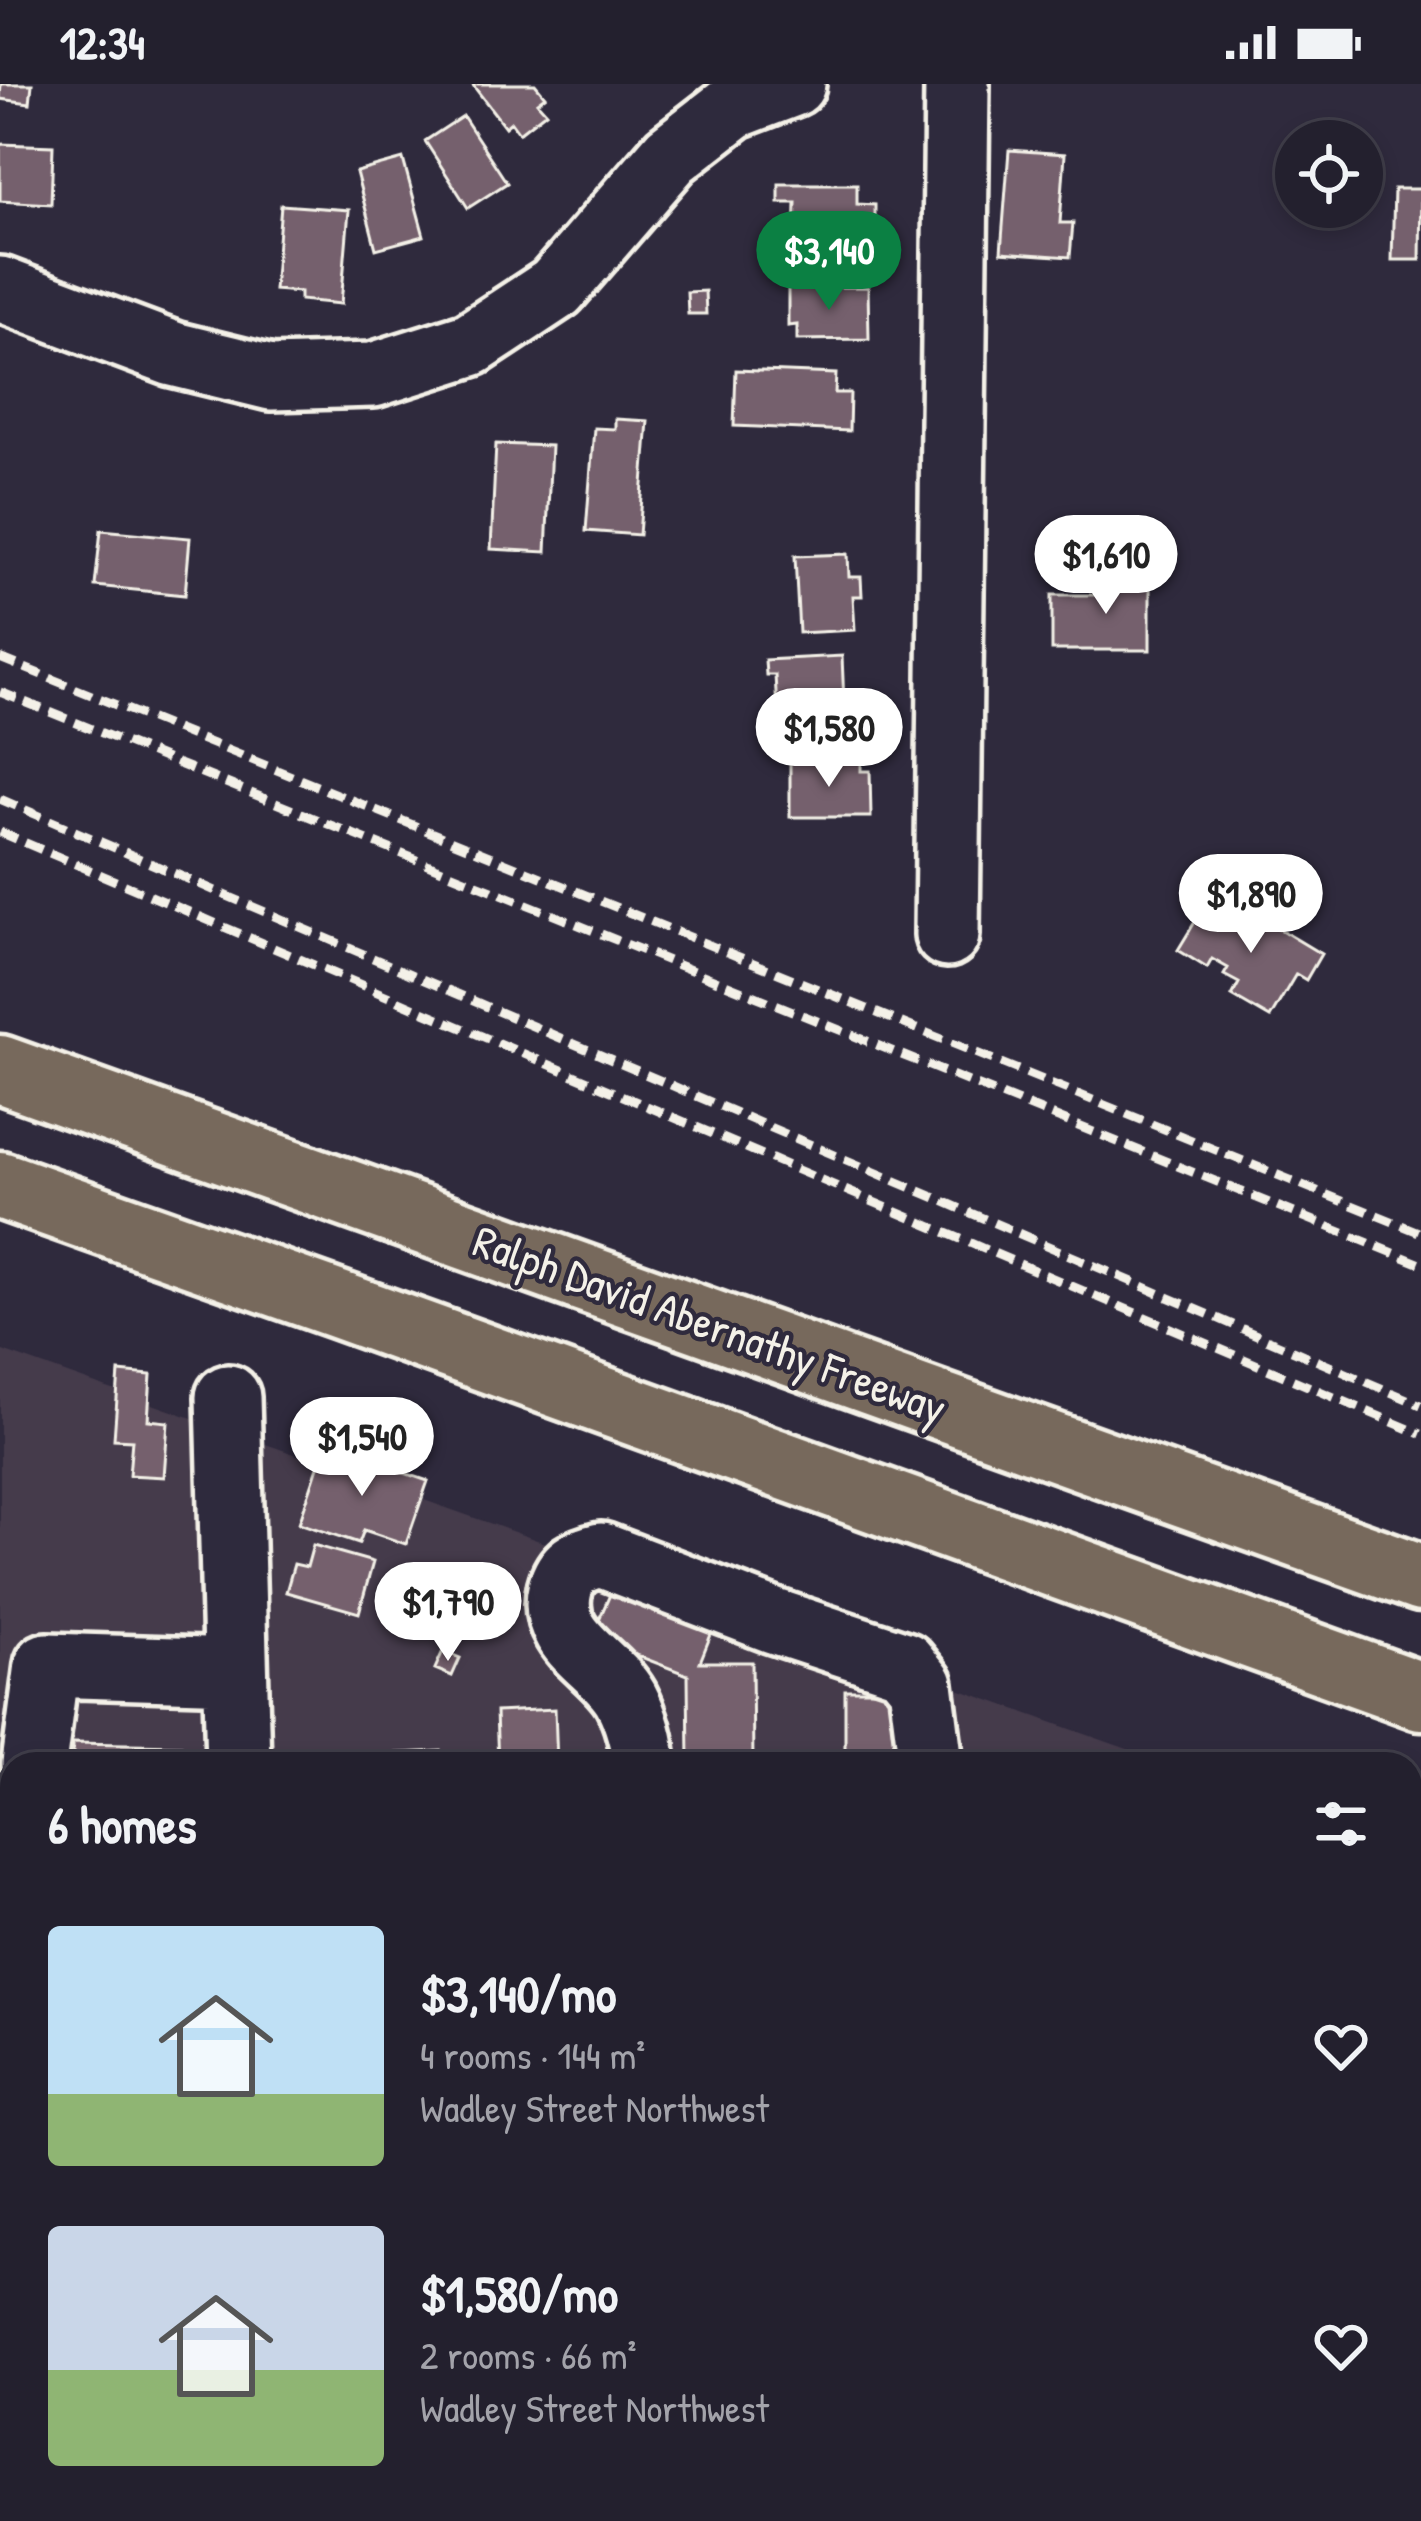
<!DOCTYPE html>
<html lang="en">
<head>
<meta charset="utf-8">
<style>
  body { margin:0; font-family:"Patrick Hand",sans-serif; background:#2b2836; color:#f1f3f6; height:100vh; display:flex; flex-direction:column; font-size:45px; white-space:nowrap }
  * { box-sizing:border-box; margin:0 }
  p { font-size:39px; color:#a3a3aa }
  .icon { flex:none; width:66px; height:66px; fill:none; stroke:currentColor; stroke-width:2; stroke-linecap:round; stroke-linejoin:round }
  .map { position:relative; flex:1; overflow:hidden }
  .side { position:absolute; left:0px; top:1668px; width:1422px; height:771px; display:flex; flex-direction:column; background:#23202e; border-radius:36px 36px 0 0; box-shadow:0 6px 18px #0003,0 0 0 3px #403e4a }
  .side>* { flex:none }
  .fabs { position:absolute; left:1275px; top:36px; display:grid; gap:24px }
  .fabs a { display:grid; place-items:center; width:108px; height:108px; border-radius:50%; background:#23202e; box-shadow:0 6px 18px #0003,0 0 0 3px #403e4a; font-size:60px }
  .price { position:absolute; translate:-50% -102px; padding:0 27px; border-radius:42px; background:#fff; color:#222; font-size:39px; line-height:78px; filter:drop-shadow(0 3px 6px #0008) }
  .price::after { content:''; position:absolute; left:50%; top:72px; width:36px; height:27px; margin-left:-18px; background:inherit; clip-path:polygon(0 0,100% 0,50% 100%) }
  .price.current { background:#0b8043; color:#fff }
  ul { padding:0; list-style:none }
  li { display:flex; align-items:center; gap:36px; height:300px; padding:0 48px }
  li span { display:grid; place-items:center; flex:none; width:336px; height:240px; border-radius:12px; color:#555 }
  li>.icon { margin-inline-start:auto }
  span .icon { width:144px; height:144px; fill:#fffc; stroke-width:1 }
  li b { font-size:51px }
  h2 { display:flex; justify-content:space-between; align-items:center; height:144px; padding:0 48px; font-size:51px }
  .status { display:flex; justify-content:space-between; align-items:center; height:84px; padding:0 60px; background:#23202e; direction:ltr }
  .status svg { height:33px; fill:currentColor }
  .map>svg:first-child { display:block }
  .built { fill:#443a4b }
  .building { fill:#75616d; stroke:#f4f1e8; stroke-width:3 }
  .lines { fill:none; stroke-linecap:round; stroke-linejoin:round }
  .minor-casing { stroke:#f4f1e8; stroke-width:72 }
  .major-casing { stroke:#f4f1e8; stroke-width:75 }
  .highway-casing { stroke:#f4f1e8; stroke-width:75 }
  .minor { stroke:#2f2a3d; stroke-width:63 }
  .major { stroke:#77695c; stroke-width:66 }
  .highway { stroke:#77695c; stroke-width:66 }
  .rail { stroke:#f4f1e8; stroke-width:9; stroke-dasharray:18 9; stroke-linecap:butt }
  .labels { text-anchor:middle; stroke-width:9; stroke-linejoin:round; paint-order:stroke }
  .street-label { font-size:45px; fill:#f4f1e8; stroke:#2f2a3d }
</style>
</head>
<body>
<div class="status"><b>12:34</b><svg viewBox="0 0 49 12"><path d="M0 12V9h3v3zM5 12V6h3v6zM10 12V3h3v9zM15 12V0h3v12zM26 1h20v11H26zM47 4h2v5h-2z"/></svg></div>
<div class="map">
<svg width="1421" height="2437" viewBox="0 0 1421 2437">
  <rect width="100%" height="100%" fill="#2f2a3d"/>
  <filter id="ink" filterUnits="userSpaceOnUse"><feTurbulence type="fractalNoise" baseFrequency=".00833" numOctaves="2"/><feDisplacementMap in="SourceGraphic" scale="24" xChannelSelector="R" yChannelSelector="G"/><feConvolveMatrix kernelMatrix="1 2 1 2 8 2 1 2 1" color-interpolation-filters="sRGB"/></filter>
  <g filter="url(#ink)">
    <path class="built" d="M0 1266 1170 1680H12V2225L0 2222Z
      M1410 1765 1421 1769V2437H838L799 2427H1410Z"/>
    <path class="building" d="M1 0H32L30 19 0 15Z
      M472 0H535L545 12 537 18 546 28 519 49 511 38 505 43Z
      M463 32 507 99 468 124 425 57Z
      M0 60 53 62 51 120 0 117Z
      M1009 66 1065 70 1060 139H1073L1070 173 1001 168Z
      M403 75 424 152 376 165 356 88Z
      M779 100H857V120L875 121V153L795 152 796 119H779Z
      M1394 105H1421L1420 176H1392Z
      M281 121 349 126 341 220 300 216V208L274 206Z
      M868 203 869 255 797 256V241L788 242V204Z
      M705 207 706 230H688L687 208Z
      M736 286 836 290 835 309H850L849 347 734 342Z
      M615 335 648 337 639 451 586 447 594 344 615 345Z
      M496 360 551 362 546 468 491 465Z
      M101 446 190 454 185 511 95 502Z
      M848 470 849 493H861L862 512H853L855 546 799 549 795 472Z
      M1116 485H1150V566H1052V511H1116Z
      M842 572 844 619 857 618 858 639 778 644 775 591H766L765 576Z
      M790 677H861V687H870L871 733H790Z
      M1231 816 1321 870 1306 896 1296 890 1270 934 1232 912 1239 899 1224 891 1228 884 1212 875 1207 884 1178 866 1198 833 1216 843Z
      M119 1288 151 1291 148 1336 168 1338 164 1393 129 1391 132 1356 114 1355Z
      M325 1362 428 1397 406 1460 364 1446 359 1459 299 1439Z
      M313 1461 373 1478 359 1529 286 1508 294 1480 307 1483Z
      M616 1497 718 1533 700 1578H752L753 1680H689L688 1591 591 1554Z
      M443 1567 460 1574 452 1592 435 1585Z
      M845 1606H907L908 1680H845Z
      M555 1625 557 1680H498L496 1628Z
      M73 1659 181 1661 180 1680H73Z
      M441 1667V1680H314V1673Z
      M0 1969H12V2057H9V2066H0Z
      M0 2423 23 2427V2437H0Z
      M67 2427H123V2437H66Z
      M166 2427H224V2437H166Z
      M280 2427H296V2432H302V2437H279Z
      M411 2427H431L425 2437H405Z
      M443 2427H460L454 2437H436Z
      M1022 2427H1086V2437H1022Z"/>
    <g class="lines">
      <g class="minor-casing">
        <path id="minor" d="M0 205 173 270 271 294 373 291 471 260 556 204 671 71 733 23 793 0
          M947 851 957 0
          M228 1313 238 1680
          M34 1680 47 1581 235 1587
          M644 1680C643 1659 636 1634 626 1615 604 1576 547 1558 560 1505 566 1482 579 1476 601 1471L774 1537 904 1580 921 1601 931 1680
          M686 2437V2427
          M1269 2437 1270 2427"/>
      </g>
      <g class="major-casing">
        <path id="major" d="M0 1855 12 1860
          M1410 2304 1421 2307"/>
      </g>
      <g class="highway-casing">
        <path id="highway" d="M0 985 1421 1494
          M0 1101 339 1221 1421 1612"/>
      </g>
      <use href="#minor" class="minor"/>
      <use href="#major" class="major"/>
      <use href="#highway" class="highway"/>
      <path class="rail" d="M0 574 1421 1149
        M0 608 1421 1180
        M0 715 1421 1321
        M0 748 1421 1350"/>
    </g>
  </g>
  <g class="labels">
    <g class="street-label">
      <text transform="translate(710 1240) rotate(20)" y="16">Ralph David Abernathy Freeway</text>
    </g>
  </g>
</svg>
<div class="fabs">
<a><svg class="icon" aria-label="locate" viewBox="0 0 24 24"><circle cx="12" cy="12" r="6"/><path d="M12 2v4M12 18v4M2 12h4M18 12h4"/></svg></a>
</div>
<b class="price current" style="left:829px;top:229px">$3,140</b>
<b class="price" style="left:1106px;top:533px">$1,610</b>
<b class="price" style="left:829px;top:706px">$1,580</b>
<b class="price" style="left:1251px;top:872px">$1,890</b>
<b class="price" style="left:362px;top:1415px">$1,540</b>
<b class="price" style="left:448px;top:1580px">$1,790</b>
<section class="side">
<h2>6 homes<svg class="icon" aria-label="filters" viewBox="0 0 24 24"><path d="M4 7h16M4 17h16"/><circle cx="9" cy="7" r="2"/><circle cx="15" cy="17" r="2"/></svg></h2>
<ul>
<li><span style="background:linear-gradient(#bfe0f5 70%,#8fb573 0)"><svg class="icon" aria-label="home" viewBox="0 0 24 24"><path d="M3 11l9-7 9 7M6 9v11h12V9"/></svg></span><div><b>$3,140/mo</b><p>4 rooms · 144 m²</p><p>Wadley Street Northwest</p></div><svg class="icon" aria-label="heart" viewBox="0 0 24 24"><path d="M12 20l-8-8c-3-5 5-10 8-4 3-6 11-1 8 4z"/></svg></li>
<li><span style="background:linear-gradient(#c9d6e8 60%,#8fb573 0)"><svg class="icon" aria-label="home" viewBox="0 0 24 24"><path d="M3 11l9-7 9 7M6 9v11h12V9"/></svg></span><div><b>$1,580/mo</b><p>2 rooms · 66 m²</p><p>Wadley Street Northwest</p></div><svg class="icon" aria-label="heart" viewBox="0 0 24 24"><path d="M12 20l-8-8c-3-5 5-10 8-4 3-6 11-1 8 4z"/></svg></li>
</ul>
</section>
</div>
</body>
</html>
